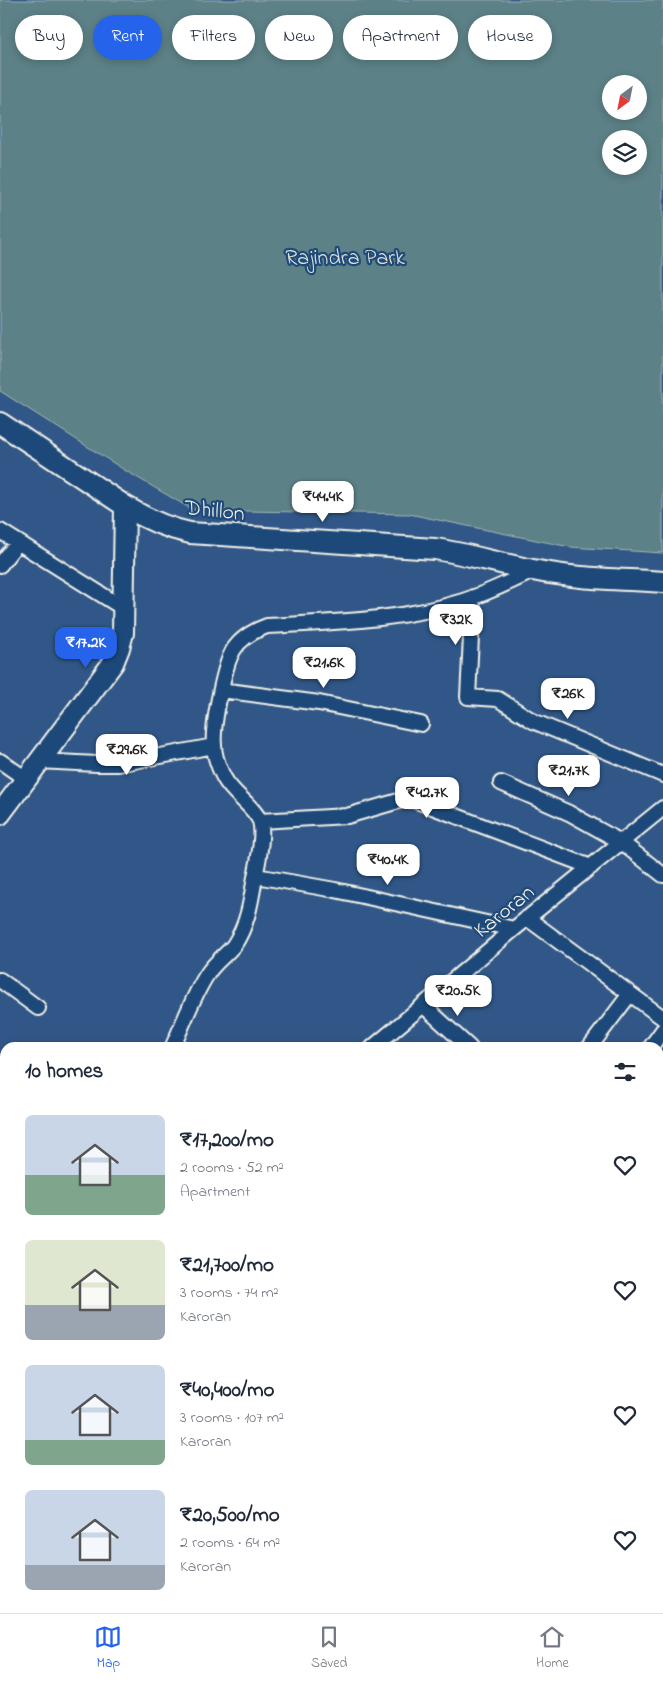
<!DOCTYPE html>
<html lang="en">
<head>
<meta charset="utf-8">
<style>
  body { margin:0; font-family:"Indie Flower",sans-serif; background:#f6f6f7; color:#1f2937; height:100vh; display:flex; flex-direction:column; font-size:19px; white-space:nowrap }
  * { box-sizing:border-box; margin:0 }
  p { font-size:16px; color:#747a83 }
  .icon { flex:none; width:28px; height:28px; fill:none; stroke:currentColor; stroke-width:2; stroke-linecap:round; stroke-linejoin:round }
  .map { position:relative; flex:1; overflow:hidden }
  .details { position:absolute; left:0px; top:1042px; width:664px; height:571px; display:flex; flex-direction:column; background:#fff; border-radius:15px 15px 0 0; box-shadow:0 2px 8px #0003 }
  .details>* { flex:none }
  .hud { position:absolute; left:15px; top:15px; width:634px; height:45px; display:flex; gap:10px }
  .needle { width:32px; rotate:212deg }
  .fabs { position:absolute; left:602px; top:75px; display:grid; gap:10px }
  .fabs a { display:grid; place-items:center; width:45px; height:45px; border-radius:50%; background:#fff; box-shadow:0 2px 8px #0003; font-size:25px }
  .price { position:absolute; translate:-50% -42px; padding:0 11px; border-radius:10px; background:#fff; color:#222; font-size:16px; line-height:32px; filter:drop-shadow(0 1px 2px #0008) }
  .price::after { content:''; position:absolute; left:50%; top:30px; width:15px; height:11px; margin-left:-8px; background:inherit; clip-path:polygon(0 0,100% 0,50% 100%) }
  .price.current { background:#2563eb; color:#fff }
  ul { padding:0; list-style:none }
  li { display:flex; align-items:center; gap:15px; height:125px; padding:0 25px }
  li span { display:grid; place-items:center; flex:none; width:140px; height:100px; border-radius:8px; color:#555 }
  li>.icon { margin-inline-start:auto }
  span .icon { width:60px; height:60px; fill:#fffc; stroke-width:1 }
  li b { font-size:21px }
  h2 { display:flex; justify-content:space-between; align-items:center; height:60px; padding:0 25px; font-size:21px }
  .chip { padding:0 18px; border-radius:22px; background:#fff; box-shadow:0 2px 8px #0003; font-size:18px; line-height:45px }
  .chip.current { background:#2563eb; color:#fff }
  .dock { display:flex; justify-content:space-around; align-items:center; height:70px; border-top:1px solid #e0e1e3; background:#fff; font-size:14px; color:#747a83 }
  .dock a { display:grid; justify-items:center; gap:2px }
  .dock .current { color:#2563eb }
  .map>svg:first-child { display:block }
  .green { fill:#5c8186; stroke:#a8b9b7; fill-rule:evenodd }
  .lines { fill:none; stroke-linecap:round; stroke-linejoin:round }
  .street-casing { stroke:#f4f1e8; stroke-width:18 }
  .secondary-casing { stroke:#f4f1e8; stroke-width:24 }
  .street { stroke:#1f4a7a; stroke-width:14 }
  .secondary { stroke:#1f4a7a; stroke-width:20 }
  .labels { text-anchor:middle; stroke-width:4.5; stroke-linejoin:round; paint-order:stroke }
  .park-label { font-size:22px; fill:#dde0d9; stroke:#1f4a7a }
  .street-label { font-size:22px; fill:#f4f1e8; stroke:#1f4a7a }
</style>
</head>
<body>
<div class="map">
<svg width="663" height="1613" viewBox="0 0 663 1613">
  <rect width="100%" height="100%" fill="#305787"/>
  <filter id="ink" filterUnits="userSpaceOnUse"><feTurbulence type="fractalNoise" baseFrequency=".02" numOctaves="2"/><feDisplacementMap in="SourceGraphic" scale="10" xChannelSelector="R" yChannelSelector="G"/><feConvolveMatrix kernelMatrix="1 2 1 2 8 2 1 2 1" color-interpolation-filters="sRGB"/></filter>
  <g filter="url(#ink)">
    <path class="green" d="M0 0H663V553L570 547 409 514 193 510 126 471 0 391ZM611 84H639V111H611ZM611 139H639V166H611Z"/>
    <g class="lines">
      <g class="street-casing">
        <path id="street" d="M0 531 123 608
          M0 565 18 542
          M473 597 468 697 498 699 533 721 663 775
          M221 690 319 703 421 724
          M0 761 26 779
          M38 761 97 764H118L214 746
          M501 783 569 813 621 842 663 875
          M260 821 347 816 402 800H414L591 867
          M256 876 335 890 514 929
          M527 918 663 1018
          M0 980 38 1008
          M423 1005 470 1048
          M172 1048C184 1023 193 995 208 973 215 962 226 955 234 945 248 924 251 901 255 877 258 863 264 833 260 821 253 805 233 795 224 778 219 768 214 756 214 745 212 727 224 664 234 649 242 637 253 631 267 626 332 622 400 621 463 601 488 593 510 582 533 571
          M372 1048 514 929 663 808
          M589 1048 630 994
          M650 1048 663 1030
          M0 1075 5 1074
          M0 1141H5
          M659 1153 663 1154
          M0 1170 5 1162
          M659 1249 663 1252
          M659 1325 663 1319
          M0 1376 5 1370
          M659 1440 663 1434
          M0 1476 5 1470
          M659 1480 663 1483
          M179 1609 184 1613
          M258 1609 264 1613
          M448 1609 453 1613
          M573 1609 579 1613
          M405 1613 408 1609"/>
      </g>
      <g class="secondary-casing">
        <path id="secondary" d="M0 423 125 506C146 519 166 528 190 533L435 549C468 554 500 564 533 570 575 579 620 579 663 582
          M0 814 113 663 119 648 123 633 125 506"/>
      </g>
      <use href="#street" class="street"/>
      <use href="#secondary" class="secondary"/>
    </g>
  </g>
  <g class="labels">
    <g class="park-label">
      <text x="345" y="264">Rajindra Park</text>
    </g>
    <g class="street-label">
      <text transform="translate(215 509) rotate(6)" y="8">Dhillon</text>
      <text transform="translate(503 910) rotate(-39)" y="8">Karoran</text>
    </g>
  </g>
</svg>
<div class="fabs">
<a><svg class="needle" viewBox="-14 -14 28 28"><path d="M0-13l5 13h-10z" fill="#e53935"/><path d="M0 13l5-13h-10z" fill="#747a83"/></svg></a>
<a><svg class="icon" aria-label="layers" viewBox="0 0 24 24"><path d="M12 4l9 5-9 5-9-5zM3 14l9 5 9-5"/></svg></a>
</div>
<b class="price" style="left:323px;top:523px">₹44.4K</b>
<b class="price" style="left:456px;top:646px">₹32K</b>
<b class="price current" style="left:86px;top:669px">₹17.2K</b>
<b class="price" style="left:324px;top:689px">₹21.6K</b>
<b class="price" style="left:568px;top:720px">₹26K</b>
<b class="price" style="left:127px;top:776px">₹29.6K</b>
<b class="price" style="left:569px;top:797px">₹21.7K</b>
<b class="price" style="left:427px;top:819px">₹42.7K</b>
<b class="price" style="left:388px;top:886px">₹40.4K</b>
<b class="price" style="left:458px;top:1017px">₹20.5K</b>
<div class="hud">
<a class="chip">Buy</a>
<a class="chip current">Rent</a>
<a class="chip">Filters</a>
<a class="chip">New</a>
<a class="chip">Apartment</a>
<a class="chip">House</a>
</div>
<section class="details">
<h2>10 homes<svg class="icon" aria-label="filters" viewBox="0 0 24 24"><path d="M4 7h16M4 17h16"/><circle cx="9" cy="7" r="2"/><circle cx="15" cy="17" r="2"/></svg></h2>
<ul>
<li><span style="background:linear-gradient(#c9d6e8 60%,#7fa58c 0)"><svg class="icon" aria-label="home" viewBox="0 0 24 24"><path d="M3 11l9-7 9 7M6 9v11h12V9"/></svg></span><div><b>₹17,200/mo</b><p>2 rooms · 52 m²</p><p>Apartment</p></div><svg class="icon" aria-label="heart" viewBox="0 0 24 24"><path d="M12 20l-8-8c-3-5 5-10 8-4 3-6 11-1 8 4z"/></svg></li>
<li><span style="background:linear-gradient(#dfe7d0 65%,#9aa5b1 0)"><svg class="icon" aria-label="home" viewBox="0 0 24 24"><path d="M3 11l9-7 9 7M6 9v11h12V9"/></svg></span><div><b>₹21,700/mo</b><p>3 rooms · 74 m²</p><p>Karoran</p></div><svg class="icon" aria-label="heart" viewBox="0 0 24 24"><path d="M12 20l-8-8c-3-5 5-10 8-4 3-6 11-1 8 4z"/></svg></li>
<li><span style="background:linear-gradient(#c9d6e8 75%,#7fa58c 0)"><svg class="icon" aria-label="home" viewBox="0 0 24 24"><path d="M3 11l9-7 9 7M6 9v11h12V9"/></svg></span><div><b>₹40,400/mo</b><p>3 rooms · 107 m²</p><p>Karoran</p></div><svg class="icon" aria-label="heart" viewBox="0 0 24 24"><path d="M12 20l-8-8c-3-5 5-10 8-4 3-6 11-1 8 4z"/></svg></li>
<li><span style="background:linear-gradient(#c9d6e8 75%,#9aa5b1 0)"><svg class="icon" aria-label="home" viewBox="0 0 24 24"><path d="M3 11l9-7 9 7M6 9v11h12V9"/></svg></span><div><b>₹20,500/mo</b><p>2 rooms · 64 m²</p><p>Karoran</p></div><svg class="icon" aria-label="heart" viewBox="0 0 24 24"><path d="M12 20l-8-8c-3-5 5-10 8-4 3-6 11-1 8 4z"/></svg></li>
</ul>
</section>
</div>
<nav class="dock">
<a class="current"><svg class="icon" aria-label="map" viewBox="0 0 24 24"><path d="M3 6l6-2 6 2 6-2v14l-6 2-6-2-6 2zM9 4v14M15 6v14"/></svg>Map</a>
<a><svg class="icon" aria-label="saved" viewBox="0 0 24 24"><path d="M7 4h10v16l-5-4-5 4z"/></svg>Saved</a>
<a><svg class="icon" aria-label="home" viewBox="0 0 24 24"><path d="M3 11l9-7 9 7M6 9v11h12V9"/></svg>Home</a>
</nav>
</body>
</html>
